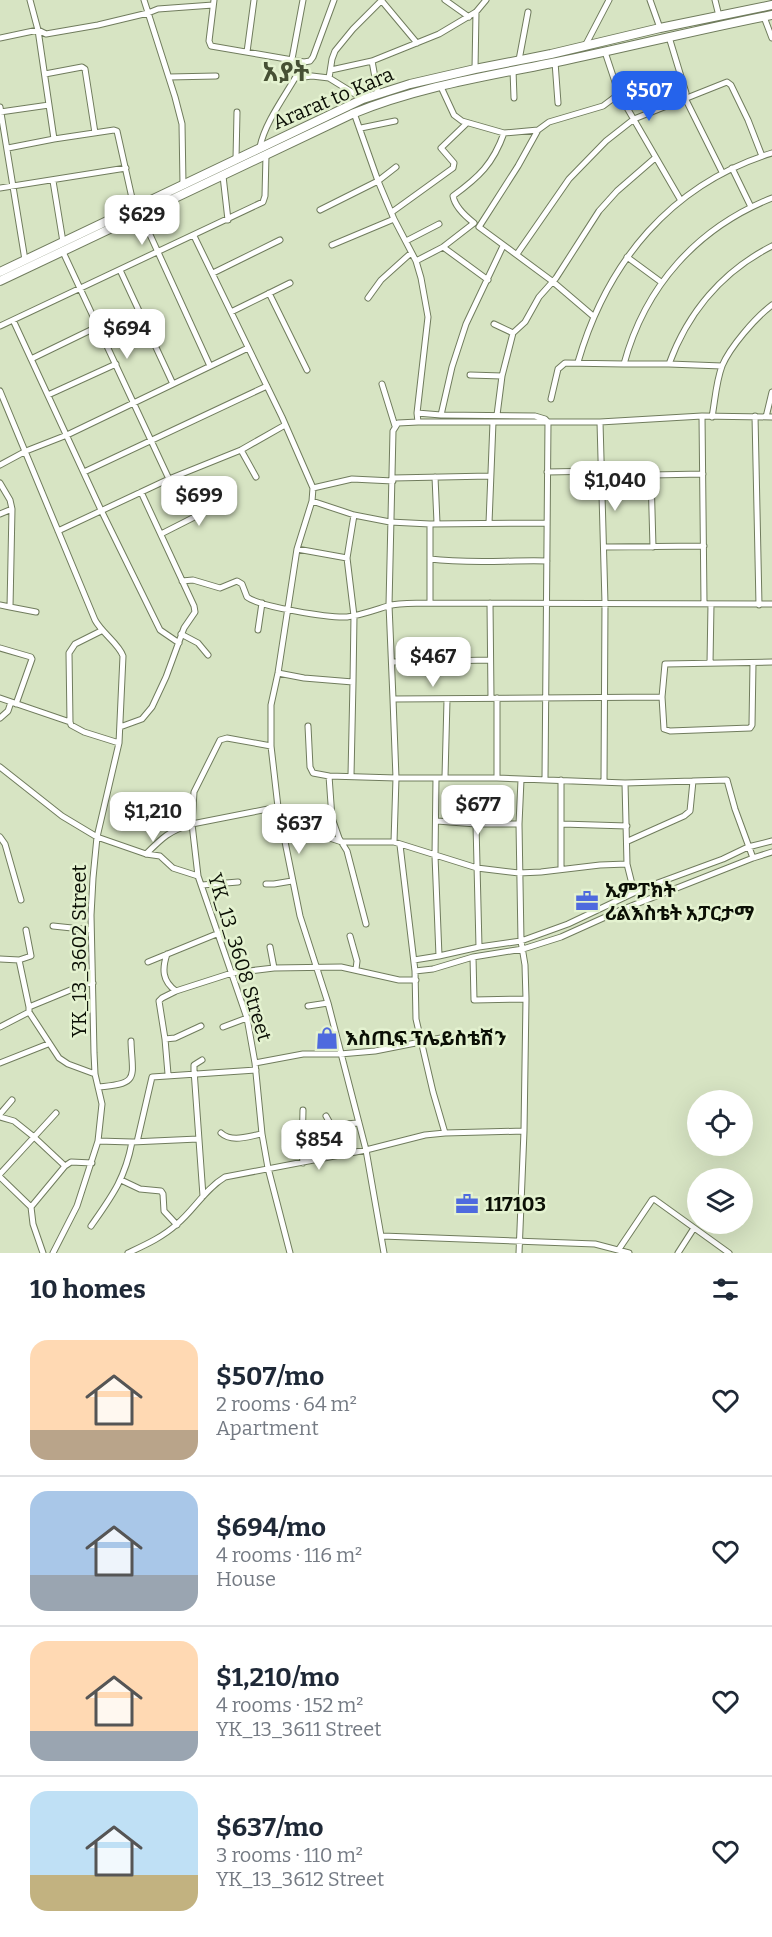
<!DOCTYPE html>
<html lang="en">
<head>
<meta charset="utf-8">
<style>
  body { margin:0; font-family:Bitter,"Noto Sans Ethiopic",serif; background:#f6f6f7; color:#1f2937; height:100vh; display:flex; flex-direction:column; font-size:22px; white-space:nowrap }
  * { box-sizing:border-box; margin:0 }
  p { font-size:20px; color:#747a83 }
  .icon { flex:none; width:33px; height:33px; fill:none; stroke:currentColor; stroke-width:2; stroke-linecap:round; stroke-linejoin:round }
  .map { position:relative; height:1253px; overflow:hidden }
  .drawer { display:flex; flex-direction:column; background:#fff; flex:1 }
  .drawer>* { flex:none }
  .fabs { position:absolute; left:687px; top:1090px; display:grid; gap:12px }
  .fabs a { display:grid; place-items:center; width:66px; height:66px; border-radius:50%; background:#fff; box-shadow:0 6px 24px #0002; font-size:30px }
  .price { position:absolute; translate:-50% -51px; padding:0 14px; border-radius:12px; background:#fff; color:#222; font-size:20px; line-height:39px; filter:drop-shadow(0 2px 3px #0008) }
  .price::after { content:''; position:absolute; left:50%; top:36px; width:18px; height:14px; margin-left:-9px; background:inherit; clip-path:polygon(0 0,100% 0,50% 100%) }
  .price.on { background:#2563eb; color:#fff }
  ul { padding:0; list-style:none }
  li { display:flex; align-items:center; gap:18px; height:150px; padding:0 30px }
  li+li { border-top:2px solid #e0e1e3 }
  li span { display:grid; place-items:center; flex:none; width:168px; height:120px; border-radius:18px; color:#555 }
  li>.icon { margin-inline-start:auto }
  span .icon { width:72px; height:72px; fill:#fffc; stroke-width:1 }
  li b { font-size:26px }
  h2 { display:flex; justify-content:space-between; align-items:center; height:72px; padding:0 30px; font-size:26px }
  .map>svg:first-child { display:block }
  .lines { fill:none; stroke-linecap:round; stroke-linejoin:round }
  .street-casing { stroke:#707c5d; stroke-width:7 }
  .primary-casing { stroke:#707c5d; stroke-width:10 }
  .street { stroke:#fff; stroke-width:5 }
  .primary { stroke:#fff; stroke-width:8 }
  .labels { text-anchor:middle; stroke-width:5; stroke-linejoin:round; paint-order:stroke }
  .street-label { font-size:20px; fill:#0b0f05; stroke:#e4f2d0 }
  .poi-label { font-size:20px; font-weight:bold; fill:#0b0f05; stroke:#e4f2d0; text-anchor:start }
  .district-label { font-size:26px; font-weight:bold; fill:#465034; stroke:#e4f2d0 }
</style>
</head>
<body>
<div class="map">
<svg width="772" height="1253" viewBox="0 0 772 1253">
  <rect width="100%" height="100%" fill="#d7e4c3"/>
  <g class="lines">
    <g class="street-casing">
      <path id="street" d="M30 0 38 30 46 34 98 25 148 13 158 9 213 5
        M144 0 175 97 182 124 183 184
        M214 0 209 41 211 46 304 62
        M381 0 417 43
        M445 0 469 17
        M650 0 660 28
        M715 0 719 16
        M764 17 772 38
        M669 37 686 93 685 98 722 172
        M0 38 38 30 54 139 114 130 117 131 134 207
        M585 46 609 0
        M247 52 254 0
        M605 52 619 94 680 199
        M292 59 303 0
        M519 60 528 12
        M372 61 378 94
        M555 62 558 103
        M475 69 476 12
        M331 70 372 61 439 34 476 12 486 0
        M513 70 514 98
        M45 74 82 67 85 69 95 133
        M169 77 216 76
        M296 78 312 76 329 78
        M441 87 454 115 462 121 504 133 538 130
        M363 99 329 78 332 59 335 51 353 29 382 0
        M0 107 25 260
        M0 112 49 105
        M354 113 378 181 394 219 416 261 421 278 428 317 417 413 418 422H600L702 416 772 417
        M361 128 395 121
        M260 147C265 120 292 87 304 62L310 61 313 57 334 0
        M8 148 54 139
        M236 159 237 112
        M732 168 751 207
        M223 176 228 220
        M53 181 63 242
        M0 188 126 168
        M320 210 378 181 396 167
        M392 212 453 168 454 163 441 148 467 123
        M141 215 210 366
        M479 227 518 166 538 130 549 122 603 106 619 94
        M479 227 552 281 593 316
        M194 236 282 417 313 488 312 501 297 549 278 673 271 705V746L278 807 300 916 328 1003 366 1150 384 1253
        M406 241 439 224
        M332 245 394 219
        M443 247 488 280
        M63 252 169 479
        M517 254 569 179 606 141 634 119 727 82 731 85 748 120 762 156
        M627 257 661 282
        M416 261 443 247 474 223C465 216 455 207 453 196 479 177 493 164 504 133
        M120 270 173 384
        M213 273 280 240
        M269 293 307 370
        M368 298 381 280 411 253
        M231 312 290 283
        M13 320 101 510 160 630 179 643
        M494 324 513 333 502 376 497 415
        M0 326 263 202 265 196 266 155
        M513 333 525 322 539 297 556 278 599 211 617 191 655 158
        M31 359 99 326
        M578 362C607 262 671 184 772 153
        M624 364H669C688 312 723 271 772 246
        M669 364 722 366
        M470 375 502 376
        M382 384 395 426
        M0 391 95 620C102 633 119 644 123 656L119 743 97 837 93 878 91 915 94 1053 95 1074 102 1104 98 1141 77 1206 53 1253
        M48 395 116 364
        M551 399 558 369 565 363 624 364C645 286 697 228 772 198
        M417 413 441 415 535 416 545 419 548 422 545 779
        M441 415 452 367 466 324 503 246
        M702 416 704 603
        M755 416 759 605
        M712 417C715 401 716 382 722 366 730 347 755 318 772 305
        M766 417 772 392
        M418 422 398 423 393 431 389 605 393 699 662 697
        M600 422 605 603 604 781
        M241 450 256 477
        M0 465 26 451 67 435 248 348
        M84 472 267 386
        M547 472 602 471
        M602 476 651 475
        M435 477 437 523
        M393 478 490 476
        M0 483 10 500 12 509 0 514
        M313 488 352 479 393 481
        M312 501 354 515 390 522 430 524 546 523
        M489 523 493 422
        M430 524V603
        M58 531 169 479 241 450 285 425
        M161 534 228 500
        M604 547 704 546
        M653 547 651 475 703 474
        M297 549 347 558
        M430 559C469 564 507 560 547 561
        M182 581 193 580 220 588 237 581 242 584 247 597C260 607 330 618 347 617 362 615 375 610 388 606 401 602 417 604 430 603L772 604
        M490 603 491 698
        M0 605 10 607 12 509
        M10 607 36 612
        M258 630 262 603
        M101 631 75 644 69 653 70 722 71 725 84 732 119 743
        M181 634 198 643 208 655
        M0 648 31 657 32 659 16 704
        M392 662 490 660
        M710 663 711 604
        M753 663 752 725 750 728 670 731 664 729 662 697 665 664 772 662
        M278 673 304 678 353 682 354 616 347 558 354 515
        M0 698 70 722
        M393 699 396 778 394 842
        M0 718 8 711 11 702
        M308 726 310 767 313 773 329 776
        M120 727 142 719 152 707 166 677 184 628 195 612 194 606 141 492
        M271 746 227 738 220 740 194 792 192 824 198 876 247 1018 255 1063 262 1134 268 1168 290 1253
        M0 767 62 816 97 837 146 854 160 856 173 868 198 876
        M351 775 353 682
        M445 777 447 700
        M436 778 435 856 439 956
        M497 778V698
        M561 780V868
        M437 821 476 824H519
        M476 824 479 947
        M562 824 627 826
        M282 826H293L342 842H394L477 868 519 873 541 872 600 865 627 864 625 783
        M0 837 5 844 21 900
        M628 841 684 816 690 811 693 781
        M400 845 415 971 416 1019 433 1092 445 1133
        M146 854C163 837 169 831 192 824L278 807
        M627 864 634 892
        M266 884H274L292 881
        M202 885 238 882
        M366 924 347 851 339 838 332 818 329 776 396 778H497L625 783 727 780 735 809 753 858
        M53 926 91 930
        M350 936 357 961 356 969
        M270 947 274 968
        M167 954C162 969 162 981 176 991
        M473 957 474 1000 526 999
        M0 959 19 960 31 956 26 930
        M19 960 29 1007
        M414 960 439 956 479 947 521 941 568 924 644 888 723 859 748 847 772 841
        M148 962 219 933
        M415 971 433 969 473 957 523 949 561 937 621 910 753 858 772 852
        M308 1006 328 1003
        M29 1012V1007L85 984 93 983
        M0 1027 29 1012 59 1058 68 1064 95 1074
        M223 1027 247 1018
        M165 1039 175 1038 201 1026
        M202 1060 194 1065V1070L203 1196
        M0 1063 48 1044
        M255 1063 303 1054H340L375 1051 451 1036
        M168 1074 165 1039 159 1001 162 998 176 991 232 973 274 968 341 967 399 980H416
        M98 1087C141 1084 132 1077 131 1041
        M0 1114 12 1100
        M326 1116 331 1125 358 1123
        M0 1117 14 1121 34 1137 56 1113
        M221 1133C232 1143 249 1136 262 1134
        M98 1141 132 1142 198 1139
        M137 1142 152 1077 256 1070
        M303 1163 302 1151 303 1110
        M0 1174 34 1137 65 1166 71 1162 92 1163
        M0 1177 31 1207
        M121 1180 140 1189 161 1191 163 1194 164 1211 177 1225
        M91 1226C112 1196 125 1179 132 1142
        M382 1236 595 1244 629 1253
        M619 1249 652 1200 654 1199 729 1253
        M43 1253 33 1224 31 1207 65 1166
        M128 1253C145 1245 163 1237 177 1224 194 1210 205 1189 225 1177L366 1150 425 1135 445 1133 524 1131
        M519 1253 524 1131 526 999 525 965 521 941 519 824 521 780
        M678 1253 694 1228"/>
    </g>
    <g class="primary-casing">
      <path id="primary" d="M0 272 363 99 410 84 475 69 551 54 660 28 772 5
        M0 281 352 114C417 87 488 76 557 62 629 47 700 29 772 15"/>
    </g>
    <use href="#street" class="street"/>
    <use href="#primary" class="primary"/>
  </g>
  <defs>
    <g id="office-bare" transform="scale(1.8)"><path d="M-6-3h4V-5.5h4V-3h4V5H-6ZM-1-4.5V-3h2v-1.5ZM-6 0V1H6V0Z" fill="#4e6ade" stroke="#e4f2d0" stroke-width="2.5" paint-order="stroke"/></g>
    <g id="shop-bare" transform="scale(1.8)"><path d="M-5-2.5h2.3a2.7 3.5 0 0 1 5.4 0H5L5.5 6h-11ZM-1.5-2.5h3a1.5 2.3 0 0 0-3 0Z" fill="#4e6ade" stroke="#e4f2d0" stroke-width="2.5" paint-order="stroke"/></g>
  </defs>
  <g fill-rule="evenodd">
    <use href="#office-bare" x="587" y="901"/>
    <use href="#shop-bare" x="327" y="1038"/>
    <use href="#office-bare" x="467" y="1204"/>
  </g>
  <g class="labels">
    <g class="street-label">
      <text transform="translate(333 98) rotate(-23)" y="7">Ararat to Kara</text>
      <text transform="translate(79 951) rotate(-90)" y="7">YK_13_3602 Street</text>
      <text transform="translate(240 957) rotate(73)" y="7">YK_13_3608 Street</text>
    </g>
    <g class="poi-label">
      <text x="605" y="897">ኢምፓክት<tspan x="605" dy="23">ሪልእስቴት አፓርታማ</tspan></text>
      <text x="345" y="1045">እስጢፍ ፕሌይስቴሽን</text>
      <text x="485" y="1211">117103</text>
    </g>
    <g class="district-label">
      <text x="286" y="81">አያት</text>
    </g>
  </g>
</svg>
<div class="fabs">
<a><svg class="icon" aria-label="locate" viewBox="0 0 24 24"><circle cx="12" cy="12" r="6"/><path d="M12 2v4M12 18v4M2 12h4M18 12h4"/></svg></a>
<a><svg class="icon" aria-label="layers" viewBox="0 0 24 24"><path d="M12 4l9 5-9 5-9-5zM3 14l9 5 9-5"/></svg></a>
</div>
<b class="price on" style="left:649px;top:122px">$507</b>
<b class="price" style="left:142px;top:246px">$629</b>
<b class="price" style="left:127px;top:360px">$694</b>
<b class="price" style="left:615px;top:512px">$1,040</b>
<b class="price" style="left:199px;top:527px">$699</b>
<b class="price" style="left:433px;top:688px">$467</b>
<b class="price" style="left:478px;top:836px">$677</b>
<b class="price" style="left:153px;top:843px">$1,210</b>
<b class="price" style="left:299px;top:855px">$637</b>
<b class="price" style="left:319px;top:1171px">$854</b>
</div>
<section class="drawer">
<h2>10 homes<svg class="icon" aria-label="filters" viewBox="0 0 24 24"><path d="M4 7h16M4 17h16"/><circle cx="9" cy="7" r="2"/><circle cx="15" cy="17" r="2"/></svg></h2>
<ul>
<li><span style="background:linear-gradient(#ffd9b3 75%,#b9a48a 0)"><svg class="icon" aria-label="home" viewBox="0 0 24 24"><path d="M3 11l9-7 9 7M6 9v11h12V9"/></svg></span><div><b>$507/mo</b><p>2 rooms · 64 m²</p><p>Apartment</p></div><svg class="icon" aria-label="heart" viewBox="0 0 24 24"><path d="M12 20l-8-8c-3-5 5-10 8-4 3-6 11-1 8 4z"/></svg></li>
<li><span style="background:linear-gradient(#a9c7e8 70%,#9aa5b1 0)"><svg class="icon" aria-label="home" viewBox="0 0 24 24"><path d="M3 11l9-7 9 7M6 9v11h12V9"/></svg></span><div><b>$694/mo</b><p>4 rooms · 116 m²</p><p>House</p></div><svg class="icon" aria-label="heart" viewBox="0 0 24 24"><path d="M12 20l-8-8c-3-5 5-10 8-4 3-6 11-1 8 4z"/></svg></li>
<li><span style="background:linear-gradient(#ffd9b3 75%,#9aa5b1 0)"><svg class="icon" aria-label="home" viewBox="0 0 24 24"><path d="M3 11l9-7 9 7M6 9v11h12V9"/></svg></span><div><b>$1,210/mo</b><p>4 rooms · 152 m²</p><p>YK_13_3611 Street</p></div><svg class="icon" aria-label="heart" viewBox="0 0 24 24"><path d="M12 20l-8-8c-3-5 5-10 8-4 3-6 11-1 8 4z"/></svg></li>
<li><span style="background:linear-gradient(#bfe0f5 70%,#c2b280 0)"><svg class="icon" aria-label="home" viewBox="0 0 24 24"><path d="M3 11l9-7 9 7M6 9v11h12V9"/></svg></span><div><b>$637/mo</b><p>3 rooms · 110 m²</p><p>YK_13_3612 Street</p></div><svg class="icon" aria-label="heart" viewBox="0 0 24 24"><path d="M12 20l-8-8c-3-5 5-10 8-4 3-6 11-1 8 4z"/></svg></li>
</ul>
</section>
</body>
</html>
